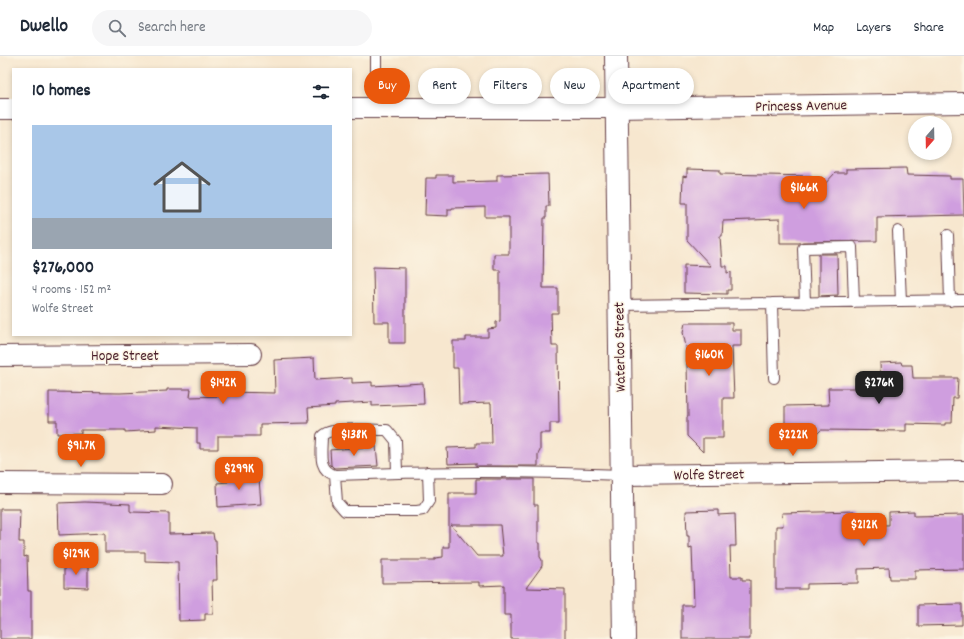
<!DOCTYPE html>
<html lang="en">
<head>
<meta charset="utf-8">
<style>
  body { margin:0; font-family:Dekko,sans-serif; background:#f6f6f7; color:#1f2937; height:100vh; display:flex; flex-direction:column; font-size:15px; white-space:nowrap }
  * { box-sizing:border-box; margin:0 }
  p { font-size:13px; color:#747a83 }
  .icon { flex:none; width:22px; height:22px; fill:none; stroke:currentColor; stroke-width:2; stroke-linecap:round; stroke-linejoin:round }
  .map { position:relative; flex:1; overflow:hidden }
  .drawer { position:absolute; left:12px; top:12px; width:340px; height:268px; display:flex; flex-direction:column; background:#fff; border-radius:0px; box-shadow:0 2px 6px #0003 }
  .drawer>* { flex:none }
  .hud { position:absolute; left:364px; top:12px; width:380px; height:36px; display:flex; gap:8px }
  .needle { width:26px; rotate:200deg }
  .tools { position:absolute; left:908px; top:60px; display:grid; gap:8px }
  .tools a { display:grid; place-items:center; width:44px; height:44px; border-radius:50%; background:#fff; box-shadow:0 2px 6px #0003; font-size:20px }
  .price { position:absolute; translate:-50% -34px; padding:0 9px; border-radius:8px; background:#ea580c; color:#fff; font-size:13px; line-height:26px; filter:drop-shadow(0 1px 2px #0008) }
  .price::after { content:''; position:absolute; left:50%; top:24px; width:12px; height:9px; margin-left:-6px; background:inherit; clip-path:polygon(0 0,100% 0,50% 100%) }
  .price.selected { background:#222; color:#fff }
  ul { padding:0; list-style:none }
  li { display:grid; align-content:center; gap:8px; height:212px; padding:0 20px }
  li span { display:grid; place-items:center; height:124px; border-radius:0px; color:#555 }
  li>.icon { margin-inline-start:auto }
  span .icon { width:72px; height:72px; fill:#fffc; stroke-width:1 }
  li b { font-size:17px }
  h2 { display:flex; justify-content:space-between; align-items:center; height:48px; padding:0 20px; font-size:17px }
  .pill { padding:0 14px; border-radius:18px; background:#fff; box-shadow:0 2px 6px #0003; font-size:14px; line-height:36px }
  .pill.selected { background:#ea580c; color:#fff }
  header { display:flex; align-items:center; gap:24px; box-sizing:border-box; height:56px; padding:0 20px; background:#fff; border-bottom:1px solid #e0e1e3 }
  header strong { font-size:19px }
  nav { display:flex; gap:22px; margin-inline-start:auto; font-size:14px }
  .search { width:280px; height:36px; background:#f6f6f7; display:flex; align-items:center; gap:10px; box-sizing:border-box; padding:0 14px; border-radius:22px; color:#747a83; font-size:15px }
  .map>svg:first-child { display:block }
  .building { fill:#cf9edf; fill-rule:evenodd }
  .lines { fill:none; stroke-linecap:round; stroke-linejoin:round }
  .service-casing { stroke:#643d44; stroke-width:12 }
  .minor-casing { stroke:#643d44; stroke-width:22 }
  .tertiary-casing { stroke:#643d44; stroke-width:24 }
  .service { stroke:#fff; stroke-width:10 }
  .minor { stroke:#fff; stroke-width:20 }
  .tertiary { stroke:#fff; stroke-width:22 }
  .labels { text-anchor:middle; stroke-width:3; stroke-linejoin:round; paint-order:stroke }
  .street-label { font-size:15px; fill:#4a1f2b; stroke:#fcf5e5 }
</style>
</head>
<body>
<header>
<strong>Dwello</strong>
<div class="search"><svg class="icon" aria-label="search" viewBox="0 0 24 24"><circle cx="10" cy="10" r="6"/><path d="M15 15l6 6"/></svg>Search here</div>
<nav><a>Map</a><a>Layers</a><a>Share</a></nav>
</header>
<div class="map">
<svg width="964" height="583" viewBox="0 0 964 583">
  <rect width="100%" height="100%" fill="#fcf5e5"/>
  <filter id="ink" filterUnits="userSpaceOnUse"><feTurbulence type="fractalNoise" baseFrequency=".025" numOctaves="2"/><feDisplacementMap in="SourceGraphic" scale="8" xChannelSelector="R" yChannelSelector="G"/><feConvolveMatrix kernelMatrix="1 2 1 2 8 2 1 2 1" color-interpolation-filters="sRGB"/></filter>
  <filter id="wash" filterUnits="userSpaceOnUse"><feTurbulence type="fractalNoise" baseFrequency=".012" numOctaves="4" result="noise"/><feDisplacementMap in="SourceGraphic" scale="16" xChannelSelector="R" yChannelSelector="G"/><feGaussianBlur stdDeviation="0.9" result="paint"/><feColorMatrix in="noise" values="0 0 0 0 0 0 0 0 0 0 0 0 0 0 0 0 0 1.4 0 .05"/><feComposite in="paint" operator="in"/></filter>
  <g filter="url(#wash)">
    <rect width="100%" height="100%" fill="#f7e7cf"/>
    <g id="blocks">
      <path class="building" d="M906 112 907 119 950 120V123H963L964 159 877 161V185L803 186 799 187H780V163L723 165 722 180H720L722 210H727V217L731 216V234H727V238L684 237V209L711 210 687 184V147H682L683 120 687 121V113L720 114V118L811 120V143L835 117H846V113Z
        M548 118 549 150H546V162H544L543 232H558V257H551L552 290H558L559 367H550V377H540V395L538 398V410H476V407L448 408 447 392 476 391V387H492L491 347 459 348 458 312H453V285H466V281H488V273L496 272V266L500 265V214H494V198H509V161H485V151L452 152V153H448V160L425 159 426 122H436V119H453V126L497 125V119Z
        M819 198H837L838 239 819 240Z
        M373 211 405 212V287H389V266H374Z
        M685 267H732V274H741V290H732L734 342H723V382H703V396L687 380V361H688L687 307 689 306 683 276Z
        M314 302 315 324 352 322V327L372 326V330L423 327 424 348 372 350V346L335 348V350L308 352 309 367 260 368V380H218V393H200V387H197V372L156 370V374L125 376V374H81V377L57 378V365H49V336L120 337 167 335V333H191L190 341 225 340V336L275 337 274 304Z
        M901 306 902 309H912L913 322H958L957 342H953L952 367H945V369L906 368V375L821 374 816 379H785V350L829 349 828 332H874L873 330H881L880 307Z
        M376 390 378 410 334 412 331 409 330 394Z
        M245 414V424L259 423 261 448 218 451 217 427 228 426 227 415Z
        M476 423H534V449H538V487H540V501L542 504V510L526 532 565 533V583H511V559H504V529L479 530V526L382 527V504H435V502L443 501V491H449V437H476ZM451 469H500L503 500H477Z
        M85 446 130 448V455L132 456 169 457V478L213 477 214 484H216L217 524H212L213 558H205V564L179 565 178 506 145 505V496H105V477L59 479 58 447Z
        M0 453H20L19 486H24V501L27 500 28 535H31V583H0Z
        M718 454V459L735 458 736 490H730L731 521H742V524H750V583H682V549H694L692 491 689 492V480H687L686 455Z
        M854 455V468L889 469V456L914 455V460L964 459V513L915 514V523H890L889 512 858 513V527L807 528V533H776V470H783L782 457Z
        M64 509H88V532L64 531Z
        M962 548V569L918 570V549Z"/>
    </g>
  </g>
  <g filter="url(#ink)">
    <use href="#blocks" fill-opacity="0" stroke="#643d44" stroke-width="1"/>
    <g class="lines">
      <g class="service-casing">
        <path id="service" d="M376 0V52
          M898 175 901 245
          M948 179 950 245
          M772 247 964 244
          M805 247 803 192 852 191 854 246
          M619 249 772 247 774 322
          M397 416 396 385 387 374C373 374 330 370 322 380 322 396 317 414 335 419 431 415 526 415 622 419
          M335 419 337 446 345 455H417L423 454 429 445 428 416"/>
      </g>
      <g class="minor-casing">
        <path id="minor" d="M351 52H615L964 47
          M0 53H13
          M0 300 251 298
          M622 419 964 415
          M0 427 162 428"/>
      </g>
      <g class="tertiary-casing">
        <path id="tertiary" d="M616 0 624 583"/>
      </g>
      <use href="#service" class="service"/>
      <use href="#minor" class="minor"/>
      <use href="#tertiary" class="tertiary"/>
    </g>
  </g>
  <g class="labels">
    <g class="street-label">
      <text transform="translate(801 49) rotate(-1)" y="5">Princess Avenue</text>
      <text transform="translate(619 291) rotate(-91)" y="5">Waterloo Street</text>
      <text x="125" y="304">Hope Street</text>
      <text transform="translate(709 418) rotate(-1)" y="5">Wolfe Street</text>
    </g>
  </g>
</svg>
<div class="tools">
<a><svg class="needle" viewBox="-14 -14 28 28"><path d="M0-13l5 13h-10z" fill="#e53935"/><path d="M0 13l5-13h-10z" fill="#747a83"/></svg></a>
</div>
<b class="price" style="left:804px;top:154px">$166K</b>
<b class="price" style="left:709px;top:321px">$160K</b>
<b class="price" style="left:223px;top:349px">$142K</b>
<b class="price selected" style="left:879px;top:349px">$276K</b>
<b class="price" style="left:354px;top:401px">$138K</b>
<b class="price" style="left:793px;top:401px">$222K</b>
<b class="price" style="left:81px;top:412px">$91.7K</b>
<b class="price" style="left:239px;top:435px">$299K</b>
<b class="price" style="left:864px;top:491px">$212K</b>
<b class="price" style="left:76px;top:520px">$129K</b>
<div class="hud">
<a class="pill selected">Buy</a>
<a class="pill">Rent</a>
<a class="pill">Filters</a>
<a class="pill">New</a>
<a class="pill">Apartment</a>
</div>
<section class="drawer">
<h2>10 homes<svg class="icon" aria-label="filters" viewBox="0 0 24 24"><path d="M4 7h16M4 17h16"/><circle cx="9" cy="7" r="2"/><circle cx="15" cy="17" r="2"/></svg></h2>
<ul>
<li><span style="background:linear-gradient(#a9c7e8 75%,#9aa5b1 0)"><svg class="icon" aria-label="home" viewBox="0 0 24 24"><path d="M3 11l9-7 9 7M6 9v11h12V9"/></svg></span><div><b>$276,000</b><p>4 rooms · 152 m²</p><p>Wolfe Street</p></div></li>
</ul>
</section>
</div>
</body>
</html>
